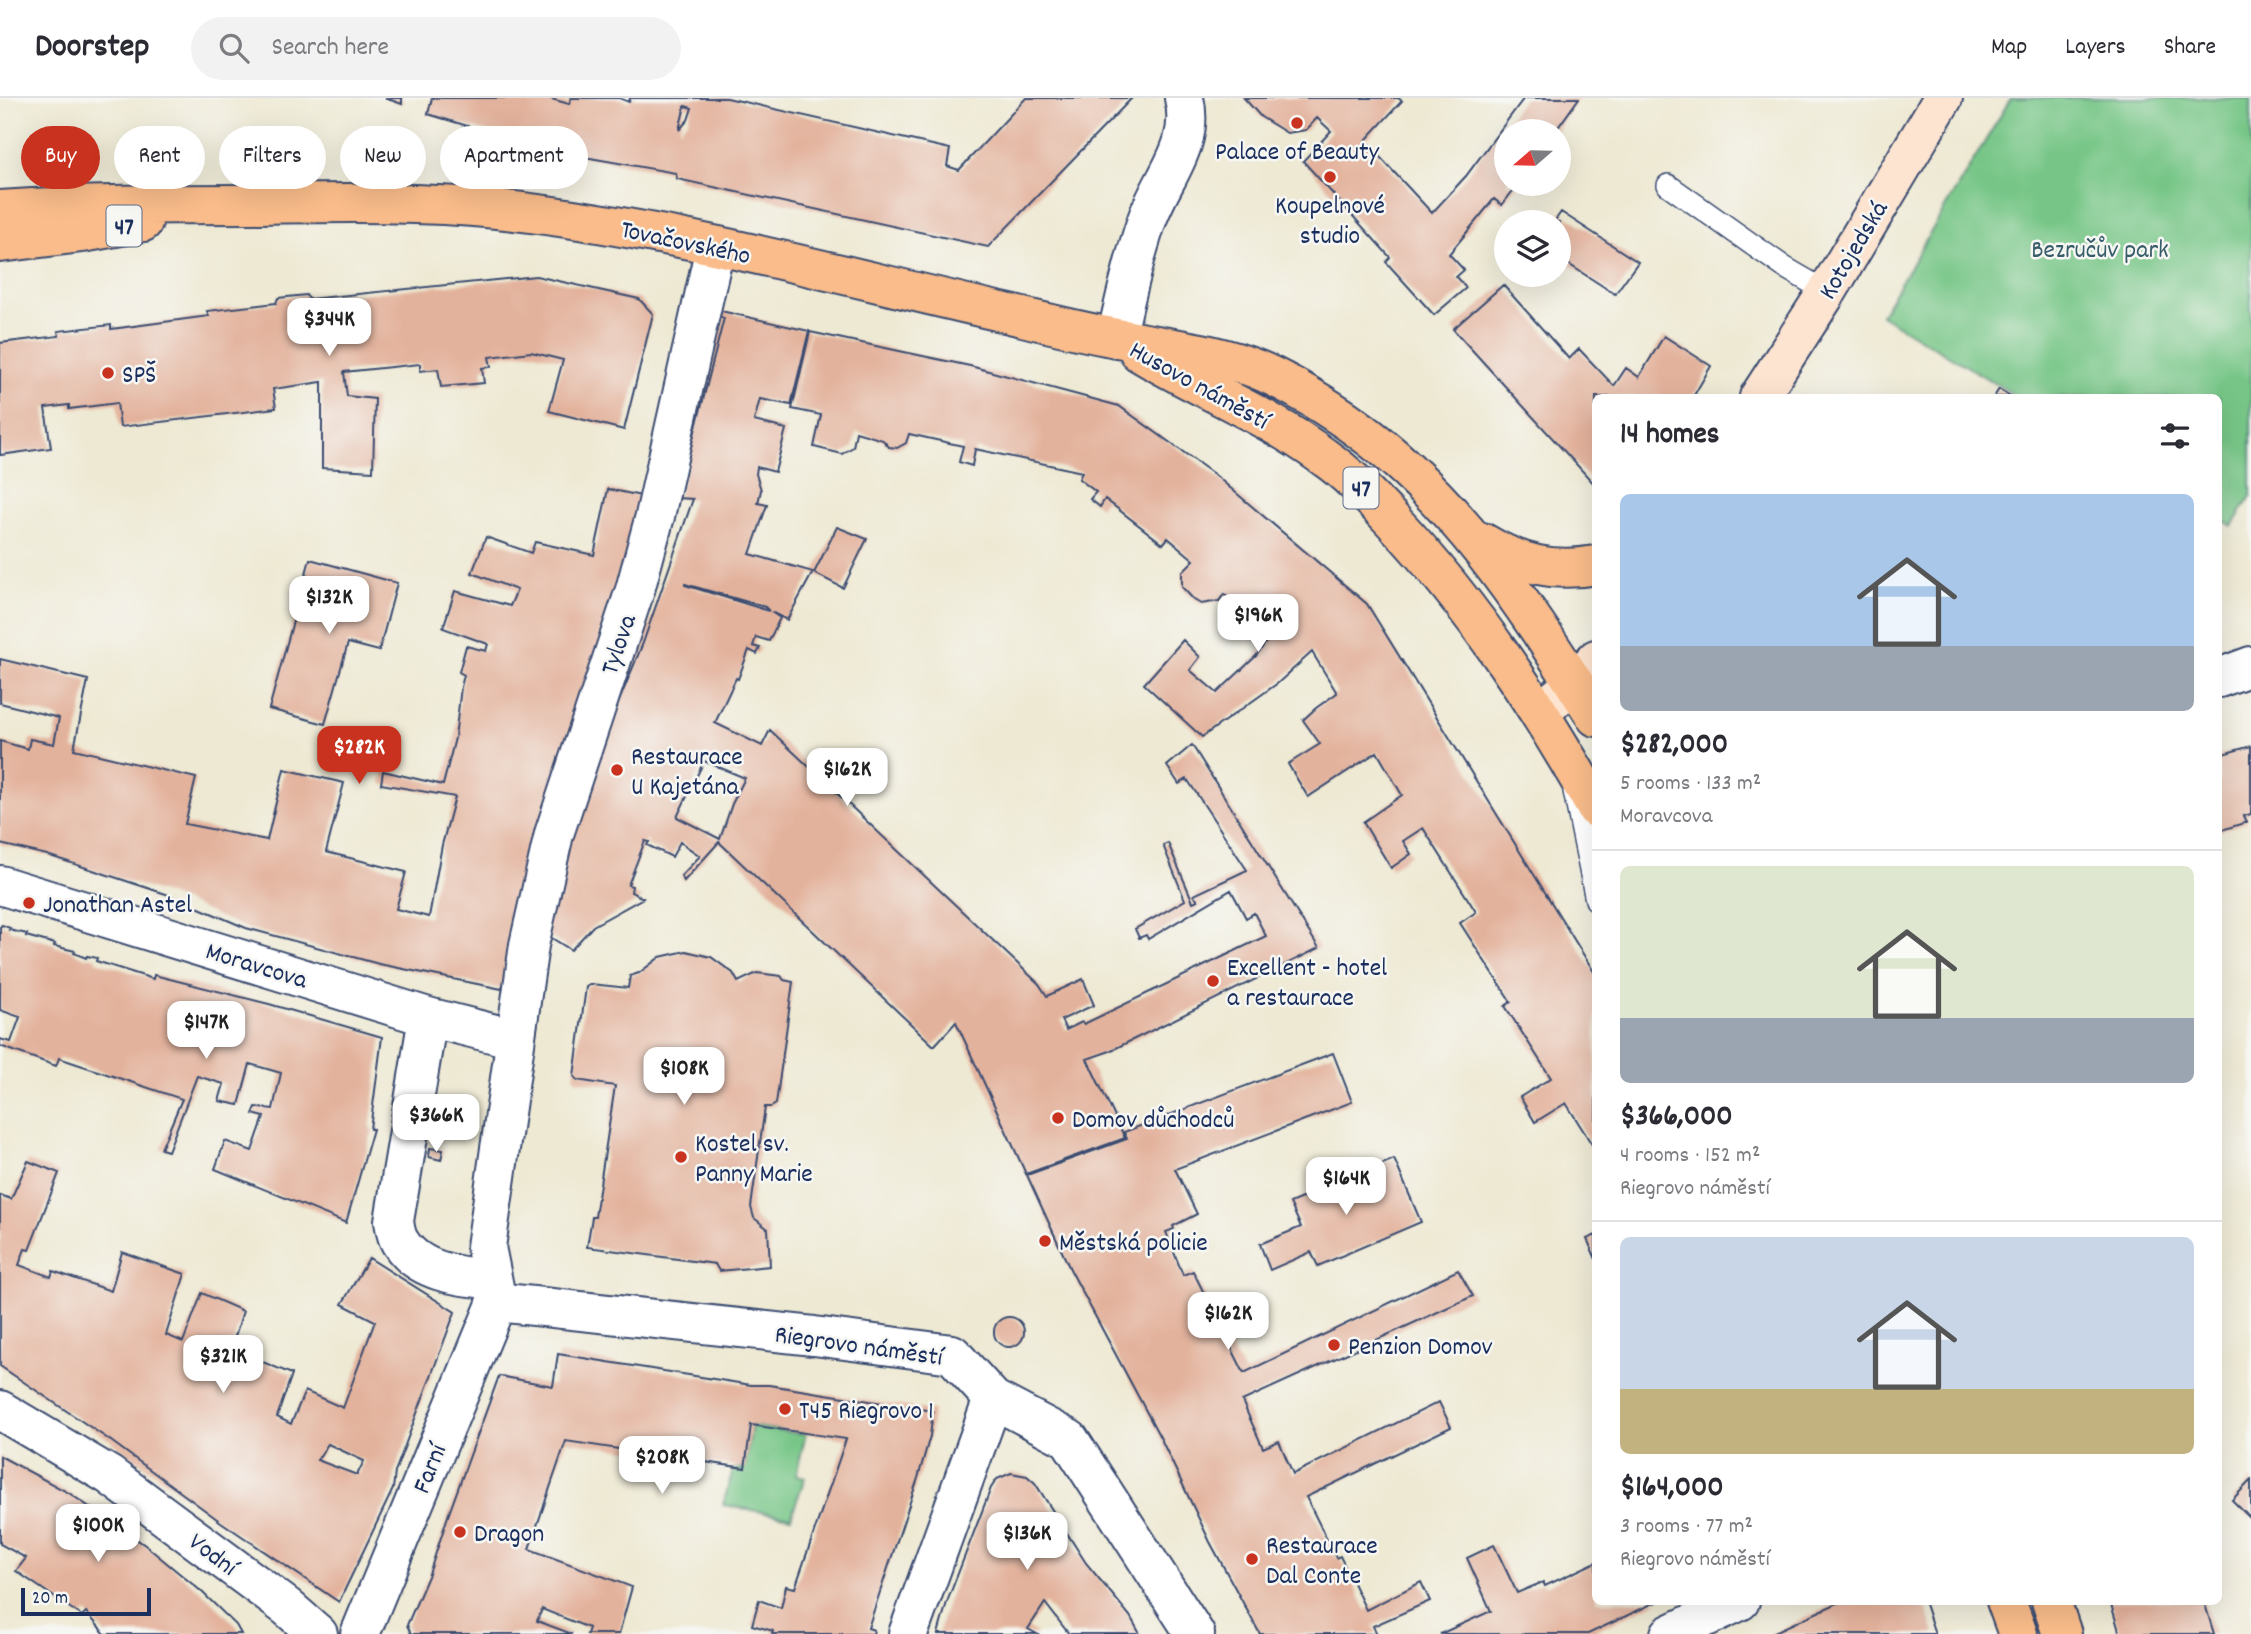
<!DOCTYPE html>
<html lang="en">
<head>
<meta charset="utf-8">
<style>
  body { margin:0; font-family:Dekko,sans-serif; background:#f2f2f3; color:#2b2b33; height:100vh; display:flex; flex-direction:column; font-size:26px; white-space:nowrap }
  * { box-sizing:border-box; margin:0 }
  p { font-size:23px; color:#7c7c81 }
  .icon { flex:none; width:38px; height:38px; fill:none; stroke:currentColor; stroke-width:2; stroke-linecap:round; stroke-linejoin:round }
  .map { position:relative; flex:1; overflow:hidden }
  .side { position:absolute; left:1592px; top:296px; width:630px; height:1211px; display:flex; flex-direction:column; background:#fff; border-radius:10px; box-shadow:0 7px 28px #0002 }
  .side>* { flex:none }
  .top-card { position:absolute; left:21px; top:28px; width:665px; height:63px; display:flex; gap:14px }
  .needle { width:46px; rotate:250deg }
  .buttons { position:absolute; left:1494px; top:21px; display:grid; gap:14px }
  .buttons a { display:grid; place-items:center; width:77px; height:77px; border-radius:50%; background:#fff; box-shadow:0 7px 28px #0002; font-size:35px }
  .scale { position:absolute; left:21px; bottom:18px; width:130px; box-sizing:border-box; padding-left:7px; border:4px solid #1b2f5e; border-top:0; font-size:19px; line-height:24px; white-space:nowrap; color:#1b2f5e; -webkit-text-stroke:5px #f6f6f2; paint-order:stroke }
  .price { position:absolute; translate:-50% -60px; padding:0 16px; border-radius:14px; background:#fff; color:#222; font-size:23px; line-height:46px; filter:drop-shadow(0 2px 4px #0008) }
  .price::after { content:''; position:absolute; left:50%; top:42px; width:21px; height:16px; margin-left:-10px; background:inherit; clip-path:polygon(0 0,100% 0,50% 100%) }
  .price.on { background:#c8321e; color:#fff }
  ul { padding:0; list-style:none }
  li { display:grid; align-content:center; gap:14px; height:371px; padding:0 28px }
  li+li { border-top:2px solid #e1e1e2 }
  li span { display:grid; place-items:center; height:217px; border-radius:10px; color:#555 }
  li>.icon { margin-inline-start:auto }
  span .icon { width:126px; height:126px; fill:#fffc; stroke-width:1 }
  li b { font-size:30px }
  h2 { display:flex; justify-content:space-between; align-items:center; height:84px; padding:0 28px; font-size:30px }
  .pill { padding:0 24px; border-radius:32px; background:#fff; box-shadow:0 7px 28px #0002; font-size:24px; line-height:63px }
  .pill.on { background:#c8321e; color:#fff }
  header { display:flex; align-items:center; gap:42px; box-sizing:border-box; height:98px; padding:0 35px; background:#fff; border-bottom:2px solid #e1e1e2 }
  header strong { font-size:33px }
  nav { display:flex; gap:38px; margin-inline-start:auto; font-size:24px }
  .search { width:490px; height:63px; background:#f2f2f3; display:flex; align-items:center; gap:18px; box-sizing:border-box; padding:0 24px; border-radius:38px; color:#7c7c81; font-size:26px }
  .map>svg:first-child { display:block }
  .green { fill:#77c687; stroke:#497a72; stroke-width:2 }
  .building { fill:#e3b29c; fill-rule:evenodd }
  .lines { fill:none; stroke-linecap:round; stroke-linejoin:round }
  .lane-casing { stroke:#3b4b70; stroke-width:24 }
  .street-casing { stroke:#3b4b70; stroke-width:42 }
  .secondary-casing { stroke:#3b4b70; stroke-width:42 }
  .primary-casing { stroke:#3b4b70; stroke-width:42 }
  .lane { stroke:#fff; stroke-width:21 }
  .street { stroke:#fff; stroke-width:38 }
  .secondary { stroke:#fde4d0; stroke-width:38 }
  .primary { stroke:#f9bc8a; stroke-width:38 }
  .poi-dot { fill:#c8321e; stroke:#f6f6f2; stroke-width:2.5 }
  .labels { text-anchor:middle; stroke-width:5; stroke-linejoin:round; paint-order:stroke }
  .shield { fill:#f6f6f2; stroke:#5d6b8a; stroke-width:2 }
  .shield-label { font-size:24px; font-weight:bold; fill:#1b2f5e }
  .poi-label { font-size:26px; fill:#1b2f5e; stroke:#f6f6f2; text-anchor:start }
  .street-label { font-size:26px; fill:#1b2f5e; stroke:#f6f6f2 }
  .park-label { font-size:26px; fill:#375c6a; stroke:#f6f6f2 }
</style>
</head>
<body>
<header>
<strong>Doorstep</strong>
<div class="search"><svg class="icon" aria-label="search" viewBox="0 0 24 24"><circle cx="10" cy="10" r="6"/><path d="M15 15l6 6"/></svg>Search here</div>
<nav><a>Map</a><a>Layers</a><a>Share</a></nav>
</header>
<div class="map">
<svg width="2251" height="1536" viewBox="0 0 2251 1536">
  <rect width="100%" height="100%" fill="#f6f6f2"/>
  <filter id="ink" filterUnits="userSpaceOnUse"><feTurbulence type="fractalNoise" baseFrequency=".0143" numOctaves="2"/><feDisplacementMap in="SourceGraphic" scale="14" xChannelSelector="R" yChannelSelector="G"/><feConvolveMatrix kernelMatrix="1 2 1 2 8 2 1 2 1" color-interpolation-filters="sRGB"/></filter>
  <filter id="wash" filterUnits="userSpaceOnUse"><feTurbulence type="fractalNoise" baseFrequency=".00686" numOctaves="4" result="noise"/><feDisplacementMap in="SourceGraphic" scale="28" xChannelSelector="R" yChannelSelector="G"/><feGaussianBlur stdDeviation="1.57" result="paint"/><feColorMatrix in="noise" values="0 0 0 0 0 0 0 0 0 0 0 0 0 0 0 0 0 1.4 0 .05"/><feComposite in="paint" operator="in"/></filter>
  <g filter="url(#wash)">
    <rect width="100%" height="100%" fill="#eee9d3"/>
    <path class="green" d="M2011 0H2251V398L2232 428 2219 420V299H2018L1881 217Z
      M752 1328 800 1336 801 1334 806 1335 796 1377 805 1379 791 1419 723 1407 733 1372 745 1369Z"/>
    <g id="blocks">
      <path class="building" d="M385 0H402V6Z
        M432 0H548L569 6 571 0H619L629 4 630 0H727L950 51 947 68 959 72 1026 0H1132L988 149 677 81 676 75 550 53 428 16ZM685 8 692 10 688 22 679 32Z
        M1244 0H1398L1402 3 1365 43 1432 115 1466 78 1524 0H1579L1557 31 1559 33H1507V86H1518L1502 107 1494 101 1449 156 1464 172 1456 179 1466 190 1434 217 1386 164 1390 159 1303 63 1331 33 1317 20 1306 32 1287 35 1261 19Z
        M1561 114 1638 164 1615 196 1559 160V124H1554Z
        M536 178 639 201 653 216 624 332 549 313 563 262 531 254 489 259 491 269 482 270 484 285 441 289 438 271 420 273V266L344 274 347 298 375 301 373 373 322 370V284L273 291 276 310 120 329 117 305 69 311V307L45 310 51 350 0 357V245L59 238 58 233 111 227V231L209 218 207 213 276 205 278 200 306 197 309 201Z
        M1503 187 1569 261 1579 251 1614 288 1626 270 1639 279 1664 238 1711 268 1693 299H1596V388L1453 231Z
        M721 213 809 233 791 307 760 301 754 323 786 331 775 374 757 369 756 376 761 392 758 405 767 407 750 456 813 474 787 522 771 514 780 520 769 543 756 539 753 548 760 550 757 556 749 552 738 581 736 580 715 625 762 648 770 632 1039 886 1047 898 1083 881 1094 907 1061 922 1066 932 1082 924 1084 926 1266 838 1254 815 1246 820 1231 792 1148 841 1146 837 1139 840 1135 831 1185 802 1163 747 1168 745 1193 804 1198 802 1194 797 1247 772 1187 681 1179 686 1167 668 1192 647 1319 850 1110 953 1087 961 1125 1040 1026 1076 956 924 934 948 719 744 684 783 681 778 700 758 680 744 672 759 647 747 649 744 645 743 628 787 632 788 631 794 643 800 593 828 571 852 539 832 589 676 643 545 693 401 678 400 724 220 720 219ZM685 486 765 509 769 513 685 487ZM704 663 745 680 732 706 720 741 677 719Z
        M810 234 970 268 1119 308 1215 377 1367 506 1596 877V1053L1566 1005 1535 1024 1520 999 1551 980 1505 908 1511 904 1460 825 1476 814 1423 730 1403 743 1411 756 1391 770 1363 724 1402 697 1377 654 1308 699 1288 666 1320 646 1303 622 1316 610 1337 595 1312 554 1278 585 1202 639 1144 586 1183 542 1200 559 1190 572 1217 595 1256 558 1270 538 1263 529 1252 538 1231 521 1239 510 1224 496 1219 503 1201 506 1194 502 1182 489V474L1194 462 1168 440 1163 446 1105 401 1100 409 1090 401 1096 394 1079 381 1082 374 975 351 972 368 959 364 963 348 909 336 906 345 897 350 889 349 883 342 856 334 853 349 842 356 814 349 821 317 792 311Z
        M1999 291 2012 299H1994Z
        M608 391 646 399 502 891 379 866 246 830 169 797 47 757 0 746V643L28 651 30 641 54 646 59 620 0 605V561L88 582 74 651 196 680 185 726 267 742 284 671 344 685 326 754 406 774 396 811 429 819 442 747 455 699 381 686 383 673 443 687 455 640 461 589 464 577 459 574 466 548 486 553 488 546 443 530 455 493 510 508 517 492 472 475 486 439 531 455 535 444 594 457Z
        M837 429 867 441 843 490 814 475Z
        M310 461 397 485 379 553 348 545 325 626 269 611Z
        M2251 648V716L2244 718 2247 724 2219 733V657Z
        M2 827 10 830 9 832 27 836 26 838 55 846 54 848 75 853 74 855 86 860 87 858 97 860 96 863 153 881 154 877 269 906 382 939 370 1031H373L346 1125 215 1071 225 1043 252 1053 264 1019 253 1016 256 1009 273 1011 281 975 250 966 239 1007 219 1003 224 986 197 978 168 1053 161 1051 182 1001 59 960 56 968 0 948V941L11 944 20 919 0 912V829Z
        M686 853 711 859 733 875 738 884 757 875 781 878 784 882 793 884 776 1006 771 1009H765L751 1109 754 1120 768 1131 770 1168 719 1173 715 1166 587 1149 592 1119H595L615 988 577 982 574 978 586 889 591 886 628 890 630 878 639 875 660 859Z
        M1333 955 1352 1004 1175 1071 1197 1116 1173 1128 1174 1131 1166 1134 1183 1177 1193 1173 1244 1275 1458 1172 1473 1198 1242 1303 1263 1350 1279 1343 1293 1376 1439 1304 1451 1329 1306 1399 1336 1460 1340 1458 1366 1512 1421 1484 1430 1503 1373 1528 1377 1536H1260L1210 1444 1161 1341 1070 1171 1027 1077 1127 1041 1124 1034Z
        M430 1050 443 1052 441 1062 429 1059Z
        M1394 1061 1421 1124 1318 1168 1311 1154 1270 1172 1260 1146 1301 1129 1290 1105Z
        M28 1063 59 1075 29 1152 25 1151 19 1167 51 1179 53 1173 111 1193 122 1154 185 1176 166 1237 183 1244 202 1195 243 1213 231 1251 292 1276 277 1319 291 1326 305 1293 343 1310 375 1223 342 1206 369 1160 455 1214 395 1374 393 1391 339 1504 221 1424 111 1343 0 1268V1097L11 1101ZM328 1346 364 1363 357 1377 317 1362Z
        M1596 1137V1161L1587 1141Z
        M994 1234a15 15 0 1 1 30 0a15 15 0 1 1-30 0Z
        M558 1256 751 1287H769L933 1313 930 1338 918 1380 868 1530 874 1532 873 1536H772L773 1533 752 1527 759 1502 781 1510 786 1488 795 1490 846 1341 751 1327 745 1370 566 1343 529 1451 632 1489 619 1536H587L589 1530 542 1511 537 1523 572 1536H411L407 1527 429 1476 448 1418 499 1278 553 1288Z
        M0 1358 69 1395 145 1447 202 1494 236 1527 241 1536H105L86 1514 82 1518 16 1473 26 1460 0 1446Z
        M1011 1375 1027 1378 1035 1385 1086 1465 1130 1518 1140 1536H1069L1045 1505 1028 1531 1037 1536H938L947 1504 991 1390 997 1381Z
        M2251 1382V1421L2232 1402Z
        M1494 1447 1517 1495 1543 1484 1545 1488 1596 1464V1503H1658L1588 1536H1440L1491 1513 1467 1460Z
        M1842 1503H1924L1935 1536H1770Z
        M2110 1503H2204L2214 1536H2120Z"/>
    </g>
  </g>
  <g filter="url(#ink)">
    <use href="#blocks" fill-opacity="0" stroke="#3b4b70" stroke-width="2"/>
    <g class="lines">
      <g class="lane-casing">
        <path id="lane" d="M1668 87 1784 169 1827 194
          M1574 693 1596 802"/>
      </g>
      <g class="street-casing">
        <path id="street" d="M1116 240C1125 202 1133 163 1146 125 1160 81 1196 49 1184 0
          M2219 580 2251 568
          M0 787 428 919 515 941
          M428 919 394 1123C395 1130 396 1138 400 1144 418 1174 460 1179 492 1181
          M497 1204 486 1149 529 847 554 736 635 492 655 418 715 149
          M497 1204 814 1238 952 1256 993 1301 1069 1341 1195 1536
          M0 1312 109 1377 287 1509 318 1536
          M360 1536 497 1204
          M908 1536 993 1301
          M1670 1536 1740 1503"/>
      </g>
      <g class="secondary-casing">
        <path id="secondary" d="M1759 299 1827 194 1943 0
          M1540 614 1574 585 1596 561"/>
      </g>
      <g class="primary-casing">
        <path id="primary" d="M0 112C83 106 166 106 249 106 332 105 414 103 497 111 668 129 842 178 1010 216 1048 225 1085 235 1123 241 1164 249 1205 253 1245 267 1276 277 1318 303 1346 322 1457 399 1525 508 1596 619
          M0 145 82 135 143 124
          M1139 254C1200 291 1266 316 1324 359 1350 377 1372 401 1394 424 1475 510 1538 608 1596 710
          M1482 444C1518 466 1554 475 1596 467
          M2006 1503 2018 1536
          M2051 1503 2062 1536"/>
      </g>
      <use href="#lane" class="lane"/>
      <use href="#street" class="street"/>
      <use href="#secondary" class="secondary"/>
      <use href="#primary" class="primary"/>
    </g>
  </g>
  <g class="poi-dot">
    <circle cx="1297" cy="25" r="7"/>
    <circle cx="1330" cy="79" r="7"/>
    <circle cx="108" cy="275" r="7"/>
    <circle cx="617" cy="672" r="7"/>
    <circle cx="29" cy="805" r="7"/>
    <circle cx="1213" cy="883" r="7"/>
    <circle cx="1058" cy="1020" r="7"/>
    <circle cx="681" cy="1059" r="7"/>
    <circle cx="1045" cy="1143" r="7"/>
    <circle cx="1334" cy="1247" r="7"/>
    <circle cx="785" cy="1311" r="7"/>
    <circle cx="460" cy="1434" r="7"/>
    <circle cx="1252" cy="1461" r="7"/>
  </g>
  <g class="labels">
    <g class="shield">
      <rect x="106.5" y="107.5" width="35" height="41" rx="5"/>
      <rect x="1343.5" y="369.5" width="35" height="41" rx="5"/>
    </g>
    <g class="shield-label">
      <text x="124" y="136">47</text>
      <text x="1361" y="398">47</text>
    </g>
    <g class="poi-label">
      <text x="1297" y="61" text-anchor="middle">Palace of Beauty</text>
      <text x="1330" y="115" text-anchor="middle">Koupelnové<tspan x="1330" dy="30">studio</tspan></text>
      <text x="122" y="284">SPŠ</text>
      <text x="631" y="666">Restaurace<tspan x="631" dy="30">U Kajetána</tspan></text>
      <text x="43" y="814">Jonathan Astel</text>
      <text x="1227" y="877">Excellent - hotel<tspan x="1227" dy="30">a restaurace</tspan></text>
      <text x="1072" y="1029">Domov důchodců</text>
      <text x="695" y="1053">Kostel sv.<tspan x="695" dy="30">Panny Marie</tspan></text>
      <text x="1059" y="1152">Městská policie</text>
      <text x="1348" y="1256">Penzion Domov</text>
      <text x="799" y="1320">T45 Riegrovo 1</text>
      <text x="474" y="1443">Dragon</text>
      <text x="1266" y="1455">Restaurace<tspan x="1266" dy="30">Dal Conte</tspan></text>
    </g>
    <g class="street-label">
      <text transform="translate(686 143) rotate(12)" y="9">Tovačovského</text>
      <text transform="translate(1852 151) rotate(-59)" y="9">Kotojedská</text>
      <text transform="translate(1200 286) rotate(29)" y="9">Husovo náměstí</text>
      <text transform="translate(617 546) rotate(-71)" y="9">Tylova</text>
      <text transform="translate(257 866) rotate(17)" y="9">Moravcova</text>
      <text transform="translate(859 1246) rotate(8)" y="9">Riegrovo náměstí</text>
      <text transform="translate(428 1370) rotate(-68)" y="9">Farní</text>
      <text transform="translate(214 1455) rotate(37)" y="9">Vodní</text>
    </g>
    <g class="park-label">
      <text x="2100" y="159">Bezručův park</text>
    </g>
  </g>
</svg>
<div class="buttons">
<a><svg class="needle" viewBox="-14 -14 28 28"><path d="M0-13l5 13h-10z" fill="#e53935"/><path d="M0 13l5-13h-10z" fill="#7c7c81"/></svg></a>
<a><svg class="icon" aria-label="layers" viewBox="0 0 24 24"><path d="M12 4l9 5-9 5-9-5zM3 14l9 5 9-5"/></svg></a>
</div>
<div class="scale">20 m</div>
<b class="price" style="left:329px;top:260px">$344K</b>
<b class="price" style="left:329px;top:538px">$132K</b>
<b class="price" style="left:1258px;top:556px">$196K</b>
<b class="price on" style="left:359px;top:688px">$282K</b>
<b class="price" style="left:847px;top:710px">$162K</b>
<b class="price" style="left:206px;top:963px">$147K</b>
<b class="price" style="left:684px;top:1009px">$108K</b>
<b class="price" style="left:436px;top:1056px">$366K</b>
<b class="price" style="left:1346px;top:1119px">$164K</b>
<b class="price" style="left:1228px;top:1254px">$162K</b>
<b class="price" style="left:223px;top:1297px">$321K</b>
<b class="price" style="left:662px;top:1398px">$208K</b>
<b class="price" style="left:98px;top:1466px">$100K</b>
<b class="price" style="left:1027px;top:1474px">$136K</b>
<div class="top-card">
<a class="pill on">Buy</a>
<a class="pill">Rent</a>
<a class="pill">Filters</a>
<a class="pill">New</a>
<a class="pill">Apartment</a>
</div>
<section class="side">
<h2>14 homes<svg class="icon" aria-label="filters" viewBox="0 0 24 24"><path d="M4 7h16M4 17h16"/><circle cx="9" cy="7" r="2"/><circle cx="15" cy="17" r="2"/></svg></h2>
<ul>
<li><span style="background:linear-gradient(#a9c7e8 70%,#9aa5b1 0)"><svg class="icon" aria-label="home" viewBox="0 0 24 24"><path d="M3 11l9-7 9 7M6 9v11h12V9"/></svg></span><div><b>$282,000</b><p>5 rooms · 133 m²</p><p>Moravcova</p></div></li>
<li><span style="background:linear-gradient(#dfe7d0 70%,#9aa5b1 0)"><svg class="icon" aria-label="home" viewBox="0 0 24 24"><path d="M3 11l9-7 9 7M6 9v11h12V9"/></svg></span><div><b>$366,000</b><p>4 rooms · 152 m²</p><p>Riegrovo náměstí</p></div></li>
<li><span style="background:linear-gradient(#c9d6e8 70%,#c2b280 0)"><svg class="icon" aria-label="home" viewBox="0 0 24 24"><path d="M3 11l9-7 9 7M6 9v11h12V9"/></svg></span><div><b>$164,000</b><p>3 rooms · 77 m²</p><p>Riegrovo náměstí</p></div></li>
</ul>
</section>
</div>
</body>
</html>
